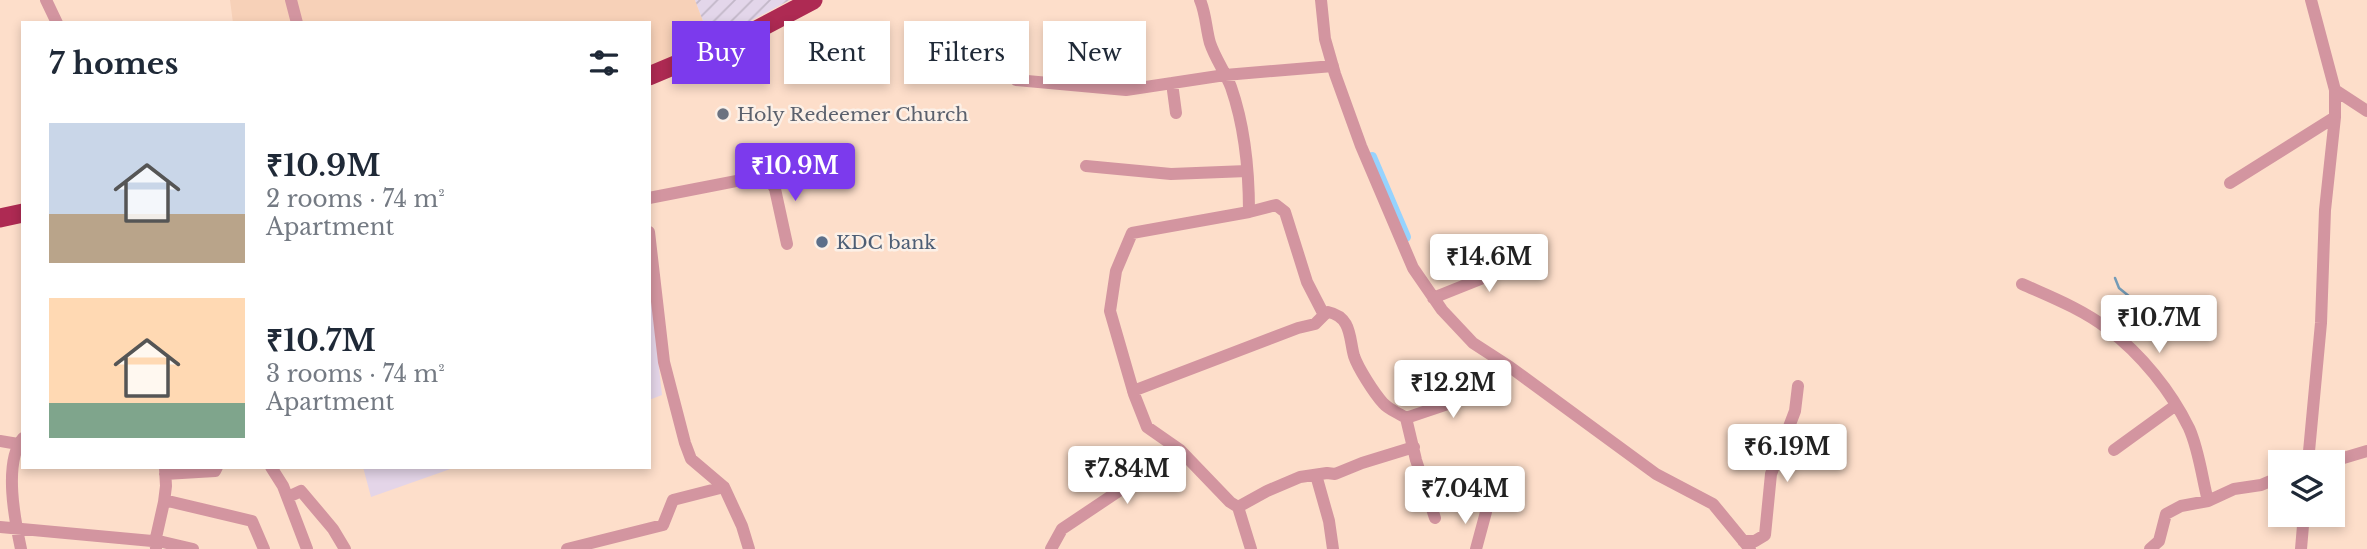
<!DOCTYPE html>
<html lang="en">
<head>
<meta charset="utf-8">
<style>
  body { margin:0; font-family:"Libre Baskerville",serif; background:#f6f6f7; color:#1f2937; height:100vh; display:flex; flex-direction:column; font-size:26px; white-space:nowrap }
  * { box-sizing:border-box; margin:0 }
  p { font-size:23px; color:#747a83 }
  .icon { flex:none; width:38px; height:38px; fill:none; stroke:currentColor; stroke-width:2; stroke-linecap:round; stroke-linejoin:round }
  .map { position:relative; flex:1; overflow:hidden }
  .drawer { position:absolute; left:21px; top:21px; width:630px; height:448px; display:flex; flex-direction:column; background:#fff; border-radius:0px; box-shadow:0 4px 10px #0003 }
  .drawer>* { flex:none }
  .hud { position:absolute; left:672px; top:21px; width:665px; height:63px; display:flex; gap:14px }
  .buttons { position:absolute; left:2268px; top:450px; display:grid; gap:14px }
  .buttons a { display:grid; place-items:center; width:77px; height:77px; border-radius:0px; background:#fff; box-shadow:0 4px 10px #0003; font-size:35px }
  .price { position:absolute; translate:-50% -60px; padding:0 16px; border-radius:7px; background:#fff; color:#222; font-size:23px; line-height:46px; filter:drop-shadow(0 2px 4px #0008) }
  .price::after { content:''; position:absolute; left:50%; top:42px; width:21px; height:16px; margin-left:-10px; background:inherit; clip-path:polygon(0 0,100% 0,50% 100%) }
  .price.selected { background:#7c3aed; color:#fff }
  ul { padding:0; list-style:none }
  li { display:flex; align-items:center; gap:21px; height:175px; padding:0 28px }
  li span { display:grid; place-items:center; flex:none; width:196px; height:140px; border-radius:0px; color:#555 }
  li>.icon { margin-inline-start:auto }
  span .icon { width:84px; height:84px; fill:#fffc; stroke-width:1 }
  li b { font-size:30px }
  h2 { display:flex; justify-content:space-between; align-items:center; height:84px; padding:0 28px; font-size:30px }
  .chip { padding:0 24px; border-radius:0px; background:#fff; box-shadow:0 4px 10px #0003; font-size:24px; line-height:63px }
  .chip.selected { background:#7c3aed; color:#fff }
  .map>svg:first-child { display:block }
  .built { fill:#f7d1b8 }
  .industrial { fill:url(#industrial-furrows) }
  .medical { fill:#e4d5e8 }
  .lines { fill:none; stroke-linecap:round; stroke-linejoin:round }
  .stream { stroke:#749bb7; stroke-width:2.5 }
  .canal { stroke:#96d3fe; stroke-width:10 }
  .minor { stroke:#d395a0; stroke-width:12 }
  .highway { stroke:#ae2a53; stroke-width:19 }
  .worship-dot { fill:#6b7280; stroke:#fcf0e7; stroke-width:2.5 }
  .service-dot { fill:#5c6f8a; stroke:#fcf0e7; stroke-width:2.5 }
  .labels { text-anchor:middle; stroke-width:5; stroke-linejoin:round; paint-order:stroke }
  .worship-label { font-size:19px; fill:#5b616d; stroke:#fcf0e7; text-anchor:start }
  .service-label { font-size:19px; fill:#4e5e75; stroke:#fcf0e7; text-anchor:start }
</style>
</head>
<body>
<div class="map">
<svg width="2367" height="549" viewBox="0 0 2367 549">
  <defs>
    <pattern id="industrial-furrows" width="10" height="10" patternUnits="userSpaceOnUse" patternTransform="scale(1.75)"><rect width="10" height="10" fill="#e3d6ea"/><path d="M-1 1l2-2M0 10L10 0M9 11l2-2" fill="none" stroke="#c2b7c8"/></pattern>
  </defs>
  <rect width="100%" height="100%" fill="#fddeca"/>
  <path class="built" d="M230 0H695L711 42 649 66V23H233Z"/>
  <path class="industrial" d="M695 0H790L711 42Z"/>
  <path class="medical" d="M649 277 662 395 649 400Z
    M363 467H456L371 497Z"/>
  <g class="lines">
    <path class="stream" d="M2115 327 2112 325 2130 297 2119 288 2115 278"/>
    <path class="canal" d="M1372 157 1406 237"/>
    <path class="minor" d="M46 0 57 23
      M291 0 297 23
      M1321 0 1325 39 1335 74 1361 146 1413 268 1442 310 1473 343 1510 367 1656 474 1713 504 1750 549
      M1016 80 1126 90 1225 75 1333 66
      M1172 83 1176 113
      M2335 90 2367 111
      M1086 166 1171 174 1247 171
      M2230 183 2335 117
      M649 198 767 175 775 189 787 244
      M1249 212 1132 233 1116 271 1110 311 1134 394 1147 427 1180 450 1230 502 1238 507 1251 549
      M649 232 664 362 685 443 691 459 724 487 742 526 749 549
      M2022 284C2051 297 2082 309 2108 329 2141 354 2171 391 2189 428 2199 450 2202 478 2208 501
      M1433 298 1533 258
      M1324 315 1328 312C1352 317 1349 338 1354 356 1358 368 1374 393 1383 403 1389 410 1399 413 1406 418L1416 460 1435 518
      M1133 391 1298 328 1315 324 1324 315 1307 282 1285 212 1276 205 1249 212C1249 171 1245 127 1231 87 1225 72 1215 58 1210 43 1206 29 1206 14 1200 0
      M1406 418 1489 390
      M0 441 18 444
      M2114 450 2176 405
      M2308 462 2321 323 2325 210 2335 117V90L2311 0
      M2330 462 2367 451
      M271 467 283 486 307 549
      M165 474 215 471 217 467
      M1316 475 1329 521 1333 549
      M288 497 301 491 333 529 345 549
      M164 502 166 486 165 468
      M1238 507 1267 491 1300 477 1327 473 1335 474 1362 463 1414 447
      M0 527 163 542 193 549
      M1743 541H1755L1765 535 1771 474 1795 411 1798 386
      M156 548 155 542 164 502 168 501 252 521 264 549
      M21 549C15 521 3 462 23 438
      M567 549 663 525 673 500 724 487
      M1051 549 1062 529 1180 450
      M1476 549 1486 512
      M2150 549 2159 541 2166 514 2181 506 2208 501 2234 489 2261 485 2280 477
      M2301 549 2304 514"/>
    <path class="highway" d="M649 76 749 34 813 0
      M0 218 23 213"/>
  </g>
  <circle class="worship-dot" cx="723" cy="114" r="7"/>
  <circle class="service-dot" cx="822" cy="242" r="7"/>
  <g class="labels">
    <g class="worship-label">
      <text x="737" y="121">Holy Redeemer Church</text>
    </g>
    <g class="service-label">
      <text x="836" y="249">KDC bank</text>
    </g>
  </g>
</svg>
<div class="buttons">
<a><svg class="icon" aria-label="layers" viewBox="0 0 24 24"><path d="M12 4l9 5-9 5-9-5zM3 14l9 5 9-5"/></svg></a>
</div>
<b class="price selected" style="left:795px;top:203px">₹10.9M</b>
<b class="price" style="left:1489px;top:294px">₹14.6M</b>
<b class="price" style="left:2159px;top:355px">₹10.7M</b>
<b class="price" style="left:1453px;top:420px">₹12.2M</b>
<b class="price" style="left:1787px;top:484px">₹6.19M</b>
<b class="price" style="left:1127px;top:506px">₹7.84M</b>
<b class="price" style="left:1465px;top:526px">₹7.04M</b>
<div class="hud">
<a class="chip selected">Buy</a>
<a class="chip">Rent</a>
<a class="chip">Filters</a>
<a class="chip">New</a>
</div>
<section class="drawer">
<h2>7 homes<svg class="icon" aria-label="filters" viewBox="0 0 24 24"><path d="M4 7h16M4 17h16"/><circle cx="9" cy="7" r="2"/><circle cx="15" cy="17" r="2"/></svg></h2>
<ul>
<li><span style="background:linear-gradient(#c9d6e8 65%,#b9a48a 0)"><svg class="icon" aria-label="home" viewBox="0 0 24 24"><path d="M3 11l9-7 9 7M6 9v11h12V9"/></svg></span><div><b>₹10.9M</b><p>2 rooms · 74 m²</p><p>Apartment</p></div></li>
<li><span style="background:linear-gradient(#ffd9b3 75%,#7fa58c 0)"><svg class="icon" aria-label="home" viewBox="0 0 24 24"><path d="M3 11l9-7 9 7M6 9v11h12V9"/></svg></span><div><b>₹10.7M</b><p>3 rooms · 74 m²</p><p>Apartment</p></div></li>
</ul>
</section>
</div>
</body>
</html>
